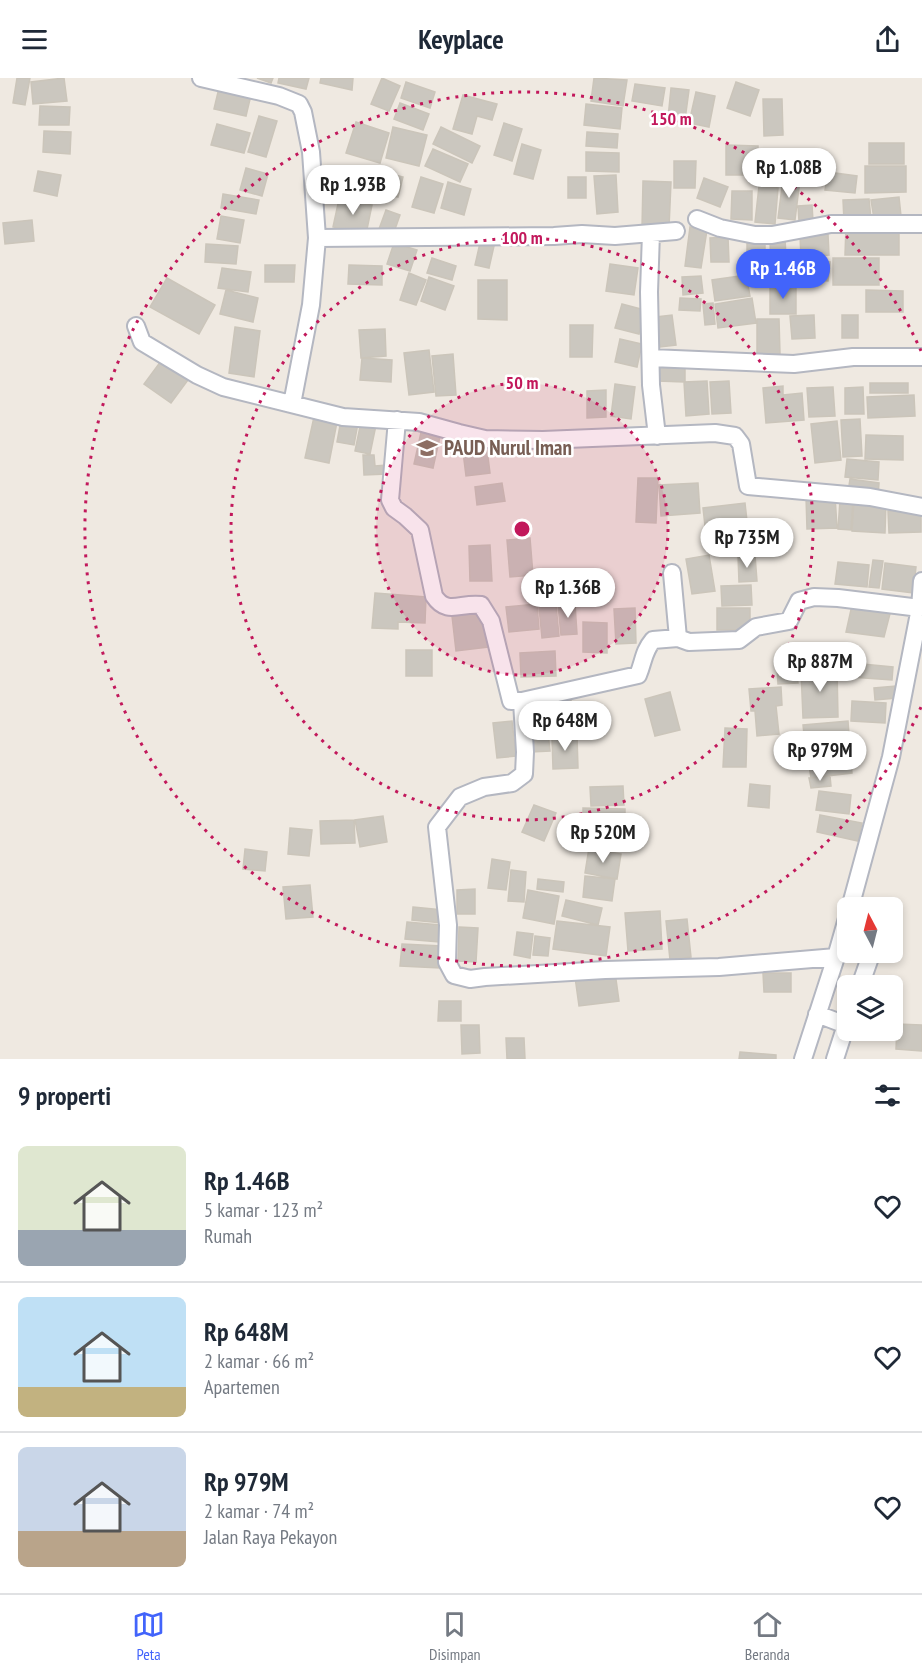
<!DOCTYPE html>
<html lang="id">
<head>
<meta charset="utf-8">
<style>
  body { margin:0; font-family:"PT Sans Narrow",sans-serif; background:#f6f6f7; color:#1f2937; height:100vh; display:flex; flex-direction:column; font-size:22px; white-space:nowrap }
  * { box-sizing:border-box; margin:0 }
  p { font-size:20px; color:#747a83 }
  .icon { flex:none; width:33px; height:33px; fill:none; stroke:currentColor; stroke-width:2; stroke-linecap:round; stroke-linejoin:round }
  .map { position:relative; height:981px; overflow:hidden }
  .details { display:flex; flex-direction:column; background:#fff; flex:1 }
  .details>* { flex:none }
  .needle { width:39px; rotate:353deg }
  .fabs { position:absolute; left:837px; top:819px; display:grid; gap:12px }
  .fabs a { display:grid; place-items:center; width:66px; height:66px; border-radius:9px; background:#fff; box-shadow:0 3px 9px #0003; font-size:30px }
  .price { position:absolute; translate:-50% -51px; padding:0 14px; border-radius:21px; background:#fff; color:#222; font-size:20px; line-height:39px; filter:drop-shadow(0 2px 3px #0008) }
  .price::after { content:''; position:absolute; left:50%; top:36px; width:18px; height:14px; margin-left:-9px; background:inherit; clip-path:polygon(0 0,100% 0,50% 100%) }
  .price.current { background:#4264fb; color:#fff }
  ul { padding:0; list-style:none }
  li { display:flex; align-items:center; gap:18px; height:150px; padding:0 18px }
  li+li { border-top:2px solid #e0e1e3 }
  li span { display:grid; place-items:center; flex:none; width:168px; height:120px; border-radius:9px; color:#555 }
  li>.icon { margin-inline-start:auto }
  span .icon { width:72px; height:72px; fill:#fffc; stroke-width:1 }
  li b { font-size:26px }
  h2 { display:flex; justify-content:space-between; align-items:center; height:72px; padding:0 18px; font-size:26px }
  header { display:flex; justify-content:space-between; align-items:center; height:78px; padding:0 18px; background:#fff; font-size:27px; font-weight:600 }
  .tab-bar { display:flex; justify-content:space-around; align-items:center; height:84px; border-top:2px solid #e0e1e3; background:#fff; font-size:16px; color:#747a83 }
  .tab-bar a { display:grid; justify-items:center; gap:3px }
  .tab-bar .current { color:#4264fb }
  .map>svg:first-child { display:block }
  .building { fill:#cbc7bf; stroke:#cbc5ba; stroke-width:1.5 }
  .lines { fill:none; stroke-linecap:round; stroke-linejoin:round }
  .minor-casing { stroke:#b4b7c1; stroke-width:20 }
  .minor { stroke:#fff; stroke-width:16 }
  .ring { fill:none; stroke:#c2185b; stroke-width:3; stroke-dasharray:3 6 }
  .labels { text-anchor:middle; stroke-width:5; stroke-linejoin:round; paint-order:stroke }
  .education-label { font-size:21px; font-weight:bold; fill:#785e54; stroke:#fff; text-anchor:start }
  .centre { fill:#c2185b; stroke:#fff; stroke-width:3 }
  .ring-label { font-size:18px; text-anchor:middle; font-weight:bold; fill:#c2185b; stroke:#fff; stroke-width:5; stroke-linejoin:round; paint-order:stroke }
</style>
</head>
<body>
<header><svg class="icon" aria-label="menu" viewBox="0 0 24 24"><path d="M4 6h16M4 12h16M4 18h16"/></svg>Keyplace<svg class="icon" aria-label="share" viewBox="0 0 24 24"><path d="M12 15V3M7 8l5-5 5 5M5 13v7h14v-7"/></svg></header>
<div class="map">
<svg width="922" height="981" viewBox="0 0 922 981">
  <rect width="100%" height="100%" fill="#efe9e1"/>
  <path class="building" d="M17 0H30L25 27 13 25Z
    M64 0 67 23 33 26 31 4Z
    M257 0H273L271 5Z
    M279 0H309L306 11 278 5Z
    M321 0H353L352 12 320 5Z
    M382 0 400 8 389 33 371 26Z
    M594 0 627 2 623 28 591 23Z
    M406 4 435 14 430 30 401 20Z
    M736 4 759 12 750 38 727 30Z
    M635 6 665 10 662 28 632 23Z
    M219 10 251 17 246 38 214 31Z
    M671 10 689 12 685 42 668 40Z
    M696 14 715 18 709 49 689 45Z
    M463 17 497 26 492 42 477 38 472 56 453 51Z
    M763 21H782L783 57 764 58Z
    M400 25 429 36 423 52 394 41Z
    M586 26 622 30 620 51 584 47Z
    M40 28 70 29 69 47H39Z
    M259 38 277 43 266 79 248 74Z
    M356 44 389 55 380 85 346 75Z
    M504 45 522 51 512 83 494 77Z
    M217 46 250 55 244 75 211 67Z
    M393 49 427 57 419 88 386 80Z
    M441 49 480 68 472 85 433 66Z
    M44 53 71 54 70 76 43 74Z
    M587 54 618 56 617 70 586 68Z
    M869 65H904V86H869Z
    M522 66 541 72 533 101 514 96Z
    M726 67 758 68V97H726Z
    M433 71 468 86 460 104 425 88Z
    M586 74 619 75V94L586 93Z
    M674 83H696L695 110H674Z
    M865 88H906V114L865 115Z
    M246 90 268 96 262 118 240 112Z
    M372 91 403 99 398 119 367 112Z
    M38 93 61 97 57 118 34 113Z
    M828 94 857 98 855 115 825 112Z
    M616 97 618 134 597 136 594 98Z
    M421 99 443 106 434 135 412 129Z
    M568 99H586V120H568Z
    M704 100 728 109 720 129 697 120Z
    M783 101 800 102 795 142 778 140Z
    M643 103 671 104 669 150H642Z
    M448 104 471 111 464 137 441 130Z
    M759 108 778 110 775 146 755 144Z
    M732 113H752V142L731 141Z
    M223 116 259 122 256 136 221 130Z
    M899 119 901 138 874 141 871 122Z
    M339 121 372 127 366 156 333 149Z
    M869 121 871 141 844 143 843 122Z
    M812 127 813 143H799L798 128Z
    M386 132 400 137 393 157 379 151Z
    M221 138 244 142 240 165 217 161Z
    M32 142 34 163 5 166 3 145Z
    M846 148 878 149V155H899V177H845Z
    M690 149 707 152 701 190 685 188Z
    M828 156 829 177 801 179 800 158Z
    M728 159 729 184H711L710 160Z
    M770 160H785L787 200 771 201Z
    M747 163H765V198H747Z
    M394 165 417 172 410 193 387 186Z
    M480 165 494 168 489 190 475 187Z
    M206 166 238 168 236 186 205 184Z
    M432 180 456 188 452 202 427 195Z
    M833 180H879V207H833Z
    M798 182 830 184 828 203 796 201Z
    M610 186 638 190 634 217 606 213Z
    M265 187H295L294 204H265Z
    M349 187 382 188V207L348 206Z
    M222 190 251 194 248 214 218 210Z
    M409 195 426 202 416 227 400 222Z
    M746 197 750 218 715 223 712 202Z
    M701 198 703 215 683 217 682 199Z
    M429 199 454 208 445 232 421 223Z
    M167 200 215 227 199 256 150 229Z
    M478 202H507V242L478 241Z
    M770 207H796V236H770Z
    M226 212 258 220 253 244 220 236Z
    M866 212 903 213V234H866Z
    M680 220 701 221 700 233 679 232Z
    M752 220 756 245 718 250 715 226Z
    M713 225 715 246 705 247 703 226Z
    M622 226 645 232 639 256 615 250Z
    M672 237 676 267 660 269 656 239Z
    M814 237 815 260 792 261 790 238Z
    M842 237H858V260H842Z
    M757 241H779L780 276 757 277Z
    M570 247H593L592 279H570Z
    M235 249 260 253 254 299 229 295Z
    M385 251 386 278 361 280 359 252Z
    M620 261 642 266 637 289 615 284Z
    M429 272 434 314 409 317 404 275Z
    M453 276 456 317 436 318 432 278Z
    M362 280 392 282 391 304 360 302Z
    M161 283 188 302 171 325 144 306Z
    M657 285H685V304L657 303Z
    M707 303 709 336 686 338 684 304Z
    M729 303 731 335 712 336 710 304Z
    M870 305H908V315H870Z
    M615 306 635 309 631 341 611 338Z
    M783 308V317L802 315 804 342 766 345 763 310Z
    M833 309 835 338 809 339 807 310Z
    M863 309 864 336H845V310Z
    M606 312V339L587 340V313Z
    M914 317 915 338 868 340 867 319Z
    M314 339 337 344 329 385 305 380Z
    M860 341 862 378 843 379 841 342Z
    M341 342 358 345 354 367 337 364Z
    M837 343 841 382 815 385 811 346Z
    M361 344 376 347 370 376 355 373Z
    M422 350 441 354 433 390 414 386Z
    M866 357 903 358V382L865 381Z
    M486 363 490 395 466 398 462 366Z
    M363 377H374L375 388 386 387 387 396 364 397Z
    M847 381 879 384 878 402 845 399Z
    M638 400H658L656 445 636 444Z
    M850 401 879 405 878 418 848 414Z
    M502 405 505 423 477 427 475 409Z
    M698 405 700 435 661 438 659 407Z
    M835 417 837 450 807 451 806 419Z
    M840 422 853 423 851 452 838 451Z
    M854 422 886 424 885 455 852 453Z
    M745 425 748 452 706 457 703 430Z
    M921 432V454L889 455 888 433Z
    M530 460 533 497 510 499 507 462Z
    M490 467 492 503H470L469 468Z
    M709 477 715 513 692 516 686 481Z
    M755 477 757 503 739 504 738 478Z
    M873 482 883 483 879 510 869 509Z
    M838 484 869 487 867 509 835 506Z
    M885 485 916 489 913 515 882 511Z
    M573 496 574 518 536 521 534 499Z
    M751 507 752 527 722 528 721 508Z
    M375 515 426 519 425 545 398 544V551L372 550Z
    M537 526 539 551 509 554 506 529Z
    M575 526 577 556 561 557 558 527Z
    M556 527 559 558 542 560 539 529Z
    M852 527 891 532 884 559 846 554Z
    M635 530 636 565 616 566 614 531Z
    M717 530H750V552H717Z
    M483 534 488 569 456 573 452 538Z
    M583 544 607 545V575L583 574Z
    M406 572H432V598H406Z
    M555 573 556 598 521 599 520 575Z
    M852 585 893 589 892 602 851 599Z
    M796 588 798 605 778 606 777 590Z
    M837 591 838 639 803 640 801 592Z
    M896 608 897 620 875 622 874 610Z
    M781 609 782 627 776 628 779 656 757 658 755 633H751L749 611Z
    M670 614 680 652 655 658 645 621Z
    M557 619H571V633H557Z
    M852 623 886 625 885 645 851 643Z
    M546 636 550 673 531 674 528 638Z
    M512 643 516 678 497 680 493 645Z
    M848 643 850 671 806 675 803 647Z
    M725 650 747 651 746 689H723Z
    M577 658 578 690 553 691 552 659Z
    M850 677 852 695 811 700 808 681Z
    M830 698 831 708 811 710 809 700Z
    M750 706 770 708 769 730 748 728Z
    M623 708 624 727 591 728 590 709Z
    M819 713 851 717 849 736 816 732Z
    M534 727 556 735 544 763 522 754Z
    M583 730 625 731V749L583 748Z
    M820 737 862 745 858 763 817 754Z
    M383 738 387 764 360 769 355 742Z
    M354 742 355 765 321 766 320 743Z
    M290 750 312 752 309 778 288 776Z
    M594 750 627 752 626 772 593 770Z
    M589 770 621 776 617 801 585 795Z
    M245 771 267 774 265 793 243 791Z
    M492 781 510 784 506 812 488 810Z
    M511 792 526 794 524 824 508 823Z
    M585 798 615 801 612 823 583 819Z
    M538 801 564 804 563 814 537 811Z
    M310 807 313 839 286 841 283 809Z
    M475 811V836H457V812Z
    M528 812 559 818 554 846 523 840Z
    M566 822 602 830 598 847 562 838Z
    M413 829 443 832 442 845 412 842Z
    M660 833 662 871 628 873 625 835Z
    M687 841 691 879 670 882 666 843Z
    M557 843 610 849 606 878 553 871Z
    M407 844 440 847 439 864 405 861Z
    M459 849 478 850 476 884 458 883Z
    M517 854 533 856 530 880 514 877Z
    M535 858 550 860 548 878 533 877Z
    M402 866 442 868 440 890 400 888Z
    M615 894 619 923 579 928 575 899Z
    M763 895H791V914H764Z
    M439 923H461V943H438Z
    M897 946 922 947V973L896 971Z
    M461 947H479L480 975 462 976Z
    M506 960H524L525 981H507Z
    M740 974 776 977V981H739Z"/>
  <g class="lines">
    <g class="minor-casing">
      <path id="minor" d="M201 0 279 18 299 26 303 34 311 74 317 160 311 227 292 326
        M697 141 720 150 755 157H772L831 146H922
        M651 155 649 214 651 307 657 358
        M317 160 554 158 582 156 615 158 676 153
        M136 248 142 264 197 297 223 309 343 339 419 344 459 355 485 361 543 362 715 355 735 358 741 366 748 408 870 419 922 429
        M651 280 794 286 853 279H922
        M397 342 390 422 394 430 405 438 420 452 434 518C447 538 461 524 481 527L491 543 511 623H522L638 597C644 583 643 574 653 562L678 560 689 564 739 562 756 549 789 543 799 523 814 519 838 520 920 530
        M672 495 678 560
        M522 623 525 674 524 696 512 705 484 709 460 719 437 749 448 847 447 884 454 897 470 901 485 899 605 892 719 889 836 879
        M850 830 891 679 920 530 922 503
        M860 908 872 874
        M817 936 846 947 848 943
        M803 981 836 879 848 837
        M835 981 846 947"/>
    </g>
    <use href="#minor" class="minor"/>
  </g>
  <circle cx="522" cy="451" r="146" fill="#c2185b" fill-opacity=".12"/>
  <g class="ring">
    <circle cx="522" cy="451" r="146"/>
    <circle cx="522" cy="451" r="291"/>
    <path d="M921 629A437 437 0 1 1 921 273"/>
  </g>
  <defs>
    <g id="school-bare" transform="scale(1.62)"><path d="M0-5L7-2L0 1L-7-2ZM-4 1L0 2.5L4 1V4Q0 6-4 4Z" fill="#8d6e63" stroke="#fff" stroke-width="2.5" paint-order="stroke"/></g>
  </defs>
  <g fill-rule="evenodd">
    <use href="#school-bare" x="427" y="370"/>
  </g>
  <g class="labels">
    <g class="education-label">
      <text x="444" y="377">PAUD Nurul Iman</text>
    </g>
  </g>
  <circle cx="522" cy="451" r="9" class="centre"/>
  <g class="ring-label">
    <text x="671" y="47">150 m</text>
    <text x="522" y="166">100 m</text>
    <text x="522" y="311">50 m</text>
  </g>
</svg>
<div class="fabs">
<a><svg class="needle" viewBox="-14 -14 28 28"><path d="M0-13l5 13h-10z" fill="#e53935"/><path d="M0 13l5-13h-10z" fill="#747a83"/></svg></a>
<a><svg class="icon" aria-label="layers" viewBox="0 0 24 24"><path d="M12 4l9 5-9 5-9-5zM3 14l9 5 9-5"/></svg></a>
</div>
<b class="price" style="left:789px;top:121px">Rp 1.08B</b>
<b class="price" style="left:353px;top:138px">Rp 1.93B</b>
<b class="price current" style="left:783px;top:222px">Rp 1.46B</b>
<b class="price" style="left:747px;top:491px">Rp 735M</b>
<b class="price" style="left:568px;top:541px">Rp 1.36B</b>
<b class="price" style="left:820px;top:615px">Rp 887M</b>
<b class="price" style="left:565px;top:674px">Rp 648M</b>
<b class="price" style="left:820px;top:704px">Rp 979M</b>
<b class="price" style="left:603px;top:786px">Rp 520M</b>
</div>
<section class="details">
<h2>9 properti<svg class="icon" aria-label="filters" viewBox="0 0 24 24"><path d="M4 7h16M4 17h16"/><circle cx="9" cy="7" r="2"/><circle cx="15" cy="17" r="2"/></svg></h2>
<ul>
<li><span style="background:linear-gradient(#dfe7d0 70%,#9aa5b1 0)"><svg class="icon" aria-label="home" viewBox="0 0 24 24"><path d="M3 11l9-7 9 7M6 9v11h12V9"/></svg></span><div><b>Rp 1.46B</b><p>5 kamar · 123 m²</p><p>Rumah</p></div><svg class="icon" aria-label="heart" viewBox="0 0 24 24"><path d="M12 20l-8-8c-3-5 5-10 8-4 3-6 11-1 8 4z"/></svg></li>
<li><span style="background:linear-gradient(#bfe0f5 75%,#c2b280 0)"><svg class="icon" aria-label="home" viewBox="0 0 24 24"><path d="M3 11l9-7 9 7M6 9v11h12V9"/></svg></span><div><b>Rp 648M</b><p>2 kamar · 66 m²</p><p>Apartemen</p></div><svg class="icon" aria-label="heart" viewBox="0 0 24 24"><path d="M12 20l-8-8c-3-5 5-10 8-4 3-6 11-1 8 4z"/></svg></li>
<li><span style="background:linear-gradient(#c9d6e8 70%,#b9a48a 0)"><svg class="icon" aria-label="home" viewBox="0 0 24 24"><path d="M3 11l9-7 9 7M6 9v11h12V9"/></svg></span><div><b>Rp 979M</b><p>2 kamar · 74 m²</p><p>Jalan Raya Pekayon</p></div><svg class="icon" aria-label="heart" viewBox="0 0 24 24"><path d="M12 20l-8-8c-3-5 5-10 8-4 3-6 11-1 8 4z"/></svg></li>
</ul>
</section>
<nav class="tab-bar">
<a class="current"><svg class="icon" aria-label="map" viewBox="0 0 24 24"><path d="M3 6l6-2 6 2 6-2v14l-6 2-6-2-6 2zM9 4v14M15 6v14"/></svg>Peta</a>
<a><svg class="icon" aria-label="saved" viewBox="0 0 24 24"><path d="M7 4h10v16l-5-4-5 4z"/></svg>Disimpan</a>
<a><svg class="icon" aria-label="home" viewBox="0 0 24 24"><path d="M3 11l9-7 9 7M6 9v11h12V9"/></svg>Beranda</a>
</nav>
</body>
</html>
